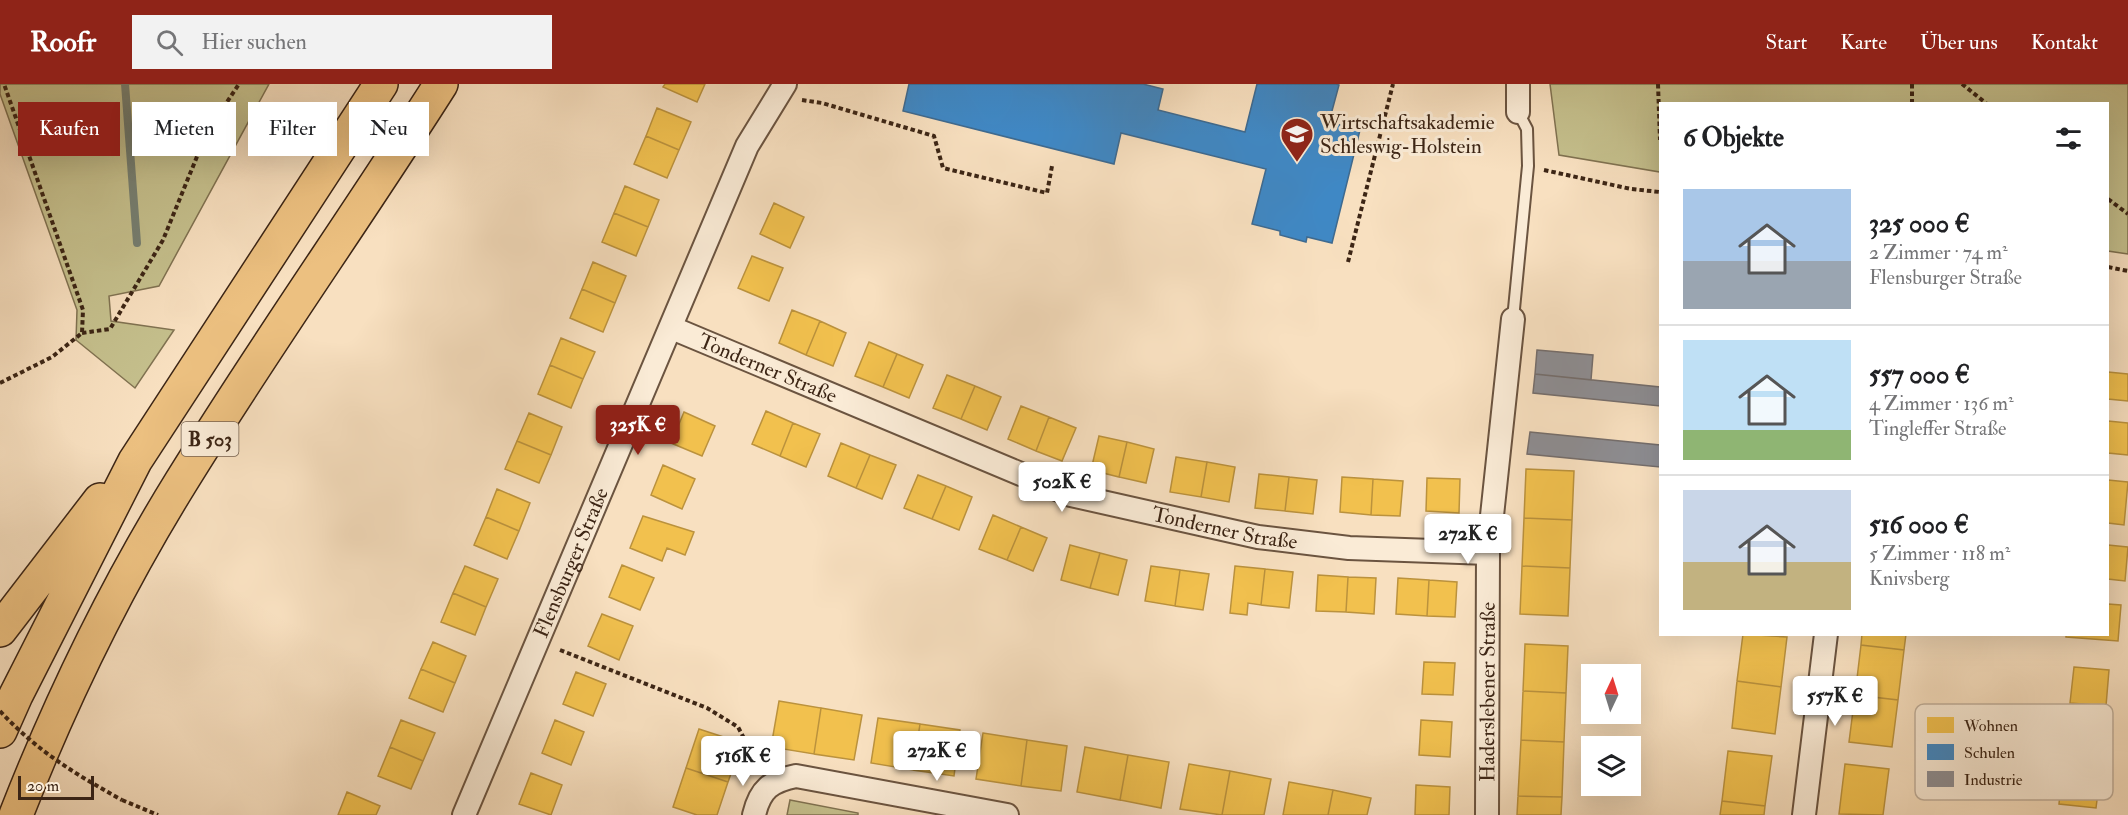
<!DOCTYPE html>
<html lang="de">
<head>
<meta charset="utf-8">
<style>
  body { margin:0; font-family:"IM FELL Double Pica",serif; background:#f2f2f2; color:#202124; height:100vh; display:flex; flex-direction:column; font-size:22px; white-space:nowrap }
  * { box-sizing:border-box; margin:0 }
  p { font-size:20px; color:#757577 }
  .icon { flex:none; width:33px; height:33px; fill:none; stroke:currentColor; stroke-width:2; stroke-linecap:round; stroke-linejoin:round }
  .map { position:relative; flex:1; overflow:hidden }
  .panel { position:absolute; left:1659px; top:18px; width:450px; height:534px; display:flex; flex-direction:column; background:#fff; border-radius:0px; box-shadow:0 6px 24px #0002 }
  .panel>* { flex:none }
  .banner { position:absolute; left:18px; top:18px; width:570px; height:54px; display:flex; gap:12px }
  .needle { width:39px; rotate:4deg }
  .fabs { position:absolute; left:1581px; top:580px; display:grid; gap:12px }
  .fabs a { display:grid; place-items:center; width:60px; height:60px; border-radius:0px; background:#fff; box-shadow:0 6px 24px #0002; font-size:30px }
  .scale { position:absolute; left:18px; bottom:15px; width:76px; box-sizing:border-box; padding-left:6px; border:3px solid #3c2515; border-top:0; font-size:16px; line-height:21px; white-space:nowrap; color:#3c2515; -webkit-text-stroke:4px #faebd6; paint-order:stroke }
  .price { position:absolute; translate:-50% -51px; padding:0 14px; border-radius:6px; background:#fff; color:#222; font-size:20px; line-height:39px; filter:drop-shadow(0 2px 3px #0008) }
  .price::after { content:''; position:absolute; left:50%; top:36px; width:18px; height:14px; margin-left:-9px; background:inherit; clip-path:polygon(0 0,100% 0,50% 100%) }
  .price.selected { background:#8f2418; color:#fff }
  ul { padding:0; list-style:none }
  li { display:flex; align-items:center; gap:18px; height:150px; padding:0 24px }
  li+li { border-top:2px solid #e0e0e0 }
  li span { display:grid; place-items:center; flex:none; width:168px; height:120px; border-radius:0px; color:#555 }
  li>.icon { margin-inline-start:auto }
  span .icon { width:72px; height:72px; fill:#fffc; stroke-width:1 }
  li b { font-size:26px }
  h2 { display:flex; justify-content:space-between; align-items:center; height:72px; padding:0 24px; font-size:26px }
  .chip { padding:0 21px; border-radius:0px; background:#fff; box-shadow:0 6px 24px #0002; font-size:21px; line-height:54px }
  .chip.selected { background:#8f2418; color:#fff }
  header { display:flex; align-items:center; gap:36px; box-sizing:border-box; height:84px; padding:0 30px; background:#8f2418; color:#fff }
  header strong { font-size:28px }
  nav { display:flex; gap:33px; margin-inline-start:auto; font-size:21px }
  .search { width:420px; height:54px; background:#f2f2f2; display:flex; align-items:center; gap:15px; box-sizing:border-box; padding:0 21px; border-radius:0px; color:#757577; font-size:22px }
  .map>svg:first-child { display:block }
  .green { fill:#c5c08d; stroke:#807251; stroke-width:1.5 }
  .homes { fill:#f2c14e; stroke:#bb923d; stroke-width:1.5 }
  .schools { fill:#3f88c5; stroke:#3e6a90; stroke-width:1.5 }
  .industry { fill:#8d8d92; stroke:#756e6c; stroke-width:1.5 }
  .lines { fill:none; stroke-linecap:round; stroke-linejoin:round }
  .stream { stroke:#768073; stroke-width:8 }
  .lane-casing { stroke:#6b5440; stroke-width:14 }
  .street-casing { stroke:#6b5440; stroke-width:26 }
  .highway-casing { stroke:#3c2515; stroke-width:36 }
  .path { stroke:#3c2515; stroke-width:4; stroke-dasharray:4.5 3; stroke-linecap:butt }
  .lane { stroke:#faebd6; stroke-width:10 }
  .street { stroke:#faebd6; stroke-width:22 }
  .highway { stroke:#ecc080; stroke-width:33 }
  .path-bridge { stroke:#3c2515; stroke-width:4; stroke-dasharray:4.5 3; stroke-linecap:butt }
  .labels { text-anchor:middle; stroke-width:6; stroke-linejoin:round; paint-order:stroke }
  .shield { fill:#faebd6; stroke:#75604f; stroke-width:1.5 }
  .shield-label { font-size:20px; font-weight:bold; fill:#3c2515 }
  .poi-label { font-size:21px; fill:#3c2515; stroke:#faebd6; text-anchor:start }
  .street-label { font-size:21px; fill:#3c2515; stroke:#faebd6 }
  .key { fill:#faebd6; stroke:#c1b09c; stroke-width:1.5 }
  .key-label { font-size:16px; fill:#3c2515 }
</style>
</head>
<body>
<header>
<strong>Roofr</strong>
<div class="search"><svg class="icon" aria-label="search" viewBox="0 0 24 24"><circle cx="10" cy="10" r="6"/><path d="M15 15l6 6"/></svg>Hier suchen</div>
<nav><a>Start</a><a>Karte</a><a>Über uns</a><a>Kontakt</a></nav>
</header>
<div class="map">
<svg width="2128" height="731" viewBox="0 0 2128 731">
  <rect width="100%" height="100%" fill="#f8e0c0"/>
  <filter id="stains"><feTurbulence type="fractalNoise" baseFrequency=".00333" numOctaves="4"/><feColorMatrix values="0 0 0 0 .2 0 0 0 0 .09 0 0 0 0 .02 0 0 0 .5 -.17"/></filter>
  <radialGradient id="worn" r=".72"><stop offset=".6" stop-color="#630" stop-opacity="0"/><stop offset="1" stop-color="#630" stop-opacity=".3"/></radialGradient>
  <path class="green" d="M0 0H269L159 202 109 212 111 237 174 246 135 304 76 256 77 226 0 10Z
    M1550 0H2128V170L2108 167V20H1660V88L1559 71Z
    M790 716 858 729V731H787Z"/>
  <path class="homes" d="M665 0H705L697 18 663 3Z
    M657 24 691 38 679 66 646 52Z
    M646 52 679 66 667 94 634 80Z
    M625 102 659 116 648 143 614 129Z
    M774 119 804 133 790 164 760 150Z
    M614 129 648 143 636 172 602 158Z
    M752 172 783 184 769 217 738 204Z
    M593 178 626 192 615 219 582 205Z
    M582 205 615 219 603 248 570 234Z
    M792 226 820 237 806 271 779 259Z
    M820 237 846 249 833 282 806 271Z
    M561 254 595 268 583 295 550 281Z
    M869 258 897 270 883 303 855 292Z
    M897 270 923 281 909 314 883 303Z
    M550 281 583 295 571 324 538 310Z
    M2108 288 2128 290V317L2108 315Z
    M947 291 975 302 961 335 933 324Z
    M975 302 1001 313 987 346 961 335Z
    M1021 322 1049 333 1036 367 1008 355Z
    M766 327 793 339 780 372 752 360Z
    M684 328 715 342 702 372 671 359Z
    M529 329 562 343 551 371 517 357Z
    M1049 333 1076 344 1062 377 1036 367Z
    M2108 337 2128 339V371L2108 369Z
    M793 339 820 350 806 383 780 372Z
    M1099 352 1127 358 1119 393 1091 386Z
    M517 357 551 371 539 399 505 385Z
    M1127 358 1154 365 1146 399 1119 393Z
    M841 359 870 371 856 404 828 392Z
    M870 371 896 381 882 415 856 404Z
    M1176 373 1207 378 1201 413 1170 408Z
    M1207 378 1235 383 1229 418 1201 413Z
    M663 381 695 395 682 425 651 411Z
    M1526 385 1574 387 1572 436 1524 434Z
    M1259 390 1289 393 1285 427 1255 424Z
    M918 391 946 402 932 435 904 424Z
    M1289 393 1317 396 1313 430 1285 427Z
    M1342 393 1373 395 1371 431 1340 428Z
    M1427 394 1460 395 1459 429 1426 427Z
    M1373 395 1403 397 1400 432 1371 431Z
    M2108 396 2128 398 2124 441 2108 439Z
    M946 402 972 413 959 446 932 435Z
    M497 405 530 419 519 447 486 433Z
    M993 431 1021 443 1007 476 979 465Z
    M643 432 694 448 685 471 667 464 662 477 630 464Z
    M486 433 519 447 507 475 474 461Z
    M1524 434 1572 436 1570 484 1522 482Z
    M1021 443 1047 454 1033 487 1007 476Z
    M1070 461 1100 469 1090 504 1061 496Z
    M2108 461 2128 463 2125 497 2108 495Z
    M1100 469 1127 476 1118 511 1090 504Z
    M622 481 654 494 640 526 609 513Z
    M465 482 498 495 486 523 453 509Z
    M1151 482 1180 486 1175 522 1145 517Z
    M1235 482 1265 485 1261 521 1248 519 1247 531 1230 529Z
    M1522 482 1570 484 1568 532 1520 530Z
    M1265 485 1293 488 1289 524 1261 521Z
    M1180 486 1209 490 1203 526 1175 522Z
    M1318 491 1348 493 1346 528 1316 527Z
    M1348 493 1376 494 1374 530 1346 528Z
    M1398 494 1429 496 1427 532 1396 530Z
    M1429 496 1457 498 1455 533 1427 532Z
    M453 509 486 523 475 551 441 538Z
    M2108 520 2121 521 2118 557 2066 553V550H2108Z
    M602 530 633 542 619 576 588 562Z
    M1743 550 1787 553 1781 603 1737 597Z
    M1862 550H1906L1904 566 1861 561Z
    M433 558 466 572 455 599 421 585Z
    M1525 560 1568 562 1566 609 1523 607Z
    M1861 561 1904 566 1898 616 1855 611Z
    M1424 578 1455 579 1453 611 1422 610Z
    M2074 583 2109 586 2106 622 2070 619Z
    M421 585 455 599 443 628 409 614Z
    M576 588 606 600 593 632 563 620Z
    M1737 597 1781 603 1775 650 1732 644Z
    M1523 607 1566 609 1564 658 1521 656Z
    M1855 611 1898 616 1892 663 1849 658Z
    M779 617 821 624 814 670 771 663Z
    M821 624 862 631 854 676 814 670Z
    M878 634 920 640 913 686 871 679Z
    M401 636 435 649 423 677 390 663Z
    M555 636 584 648 571 681 542 669Z
    M1421 636 1452 638 1450 673 1419 671Z
    M920 640 960 646 954 692 913 686Z
    M699 645 742 659 728 698 686 684Z
    M983 649 1027 656 1021 702 976 695Z
    M1027 656 1067 662 1061 707 1021 702Z
    M1521 656 1564 658 1562 713 1518 712Z
    M390 663 423 677 411 705 378 692Z
    M1085 663 1128 671 1120 716 1077 708Z
    M1728 667 1772 672 1765 722 1722 717Z
    M1128 671 1169 678 1161 724 1120 716Z
    M1189 680 1230 687 1222 731 1180 725Z
    M1845 680 1889 685 1883 731 1839 730Z
    M686 684 728 698 717 731H697L673 723Z
    M1230 687 1271 695 1264 731H1222Z
    M2062 688 2100 692 2096 724 2059 720Z
    M531 689 562 701 551 731 519 720Z
    M1289 698 1333 706 1328 731H1283Z
    M1416 701 1450 703 1449 731H1415Z
    M1333 706 1371 714 1367 731H1328Z
    M347 708 380 722 376 731H338Z
    M1518 712 1562 713 1561 731H1517Z
    M1722 717 1765 722 1764 731H1720Z"/>
  <path class="schools" d="M909 0H1143L1163 5 1158 26 1245 48 1257 0H1336L1339 1 1329 38 1360 46 1332 159 1307 153 1306 158 1280 151V147L1252 140 1266 85 1121 49 1114 80 903 27Z"/>
  <path class="industry" d="M1537 266 1593 271 1591 296 1535 290Z
    M1535 290 1660 303V322L1533 309Z
    M1530 348 1660 361V383L1527 370Z"/>
  <g class="lines">
    <path class="stream" d="M125 0 137 159"/>
    <g class="lane-casing">
      <path id="lane" d="M1513 235 1528 82 1527 45 1518 28"/>
    </g>
    <g class="street-casing">
      <g id="street">
        <path d="M1518 0V28"/>
        <path id="s1" d="M672 244 1071 411 1258 453 1349 464 1488 469"/>
        <path id="s2" d="M464 731 747 62 785 0"/>
        <path d="M754 731C760 705 771 697 796 692L1007 731"/>
        <path id="s3" d="M1487 731 1488 469 1513 235"/>
        <path d="M1804 731 1826 550"/>
      </g>
    </g>
    <g class="highway-casing">
      <path id="highway" d="M0 546 100 416
        M0 647 16 611 135 377 381 0
        M16 731C61 616 116 503 181 398 264 263 356 134 441 0"/>
    </g>
    <path class="path" d="M1658 0 1660 56
      M1912 0V20
      M1962 0 1987 20
      M802 16 822 19 934 52 943 84 1047 109 1052 82
      M1544 86 1631 105 1660 108
      M2108 115 2128 130
      M1348 178 1393 0
      M2108 183 2128 187
      M82 249 110 245 163 156 207 48 239 0
      M0 299 52 273 82 249 83 226 4 0
      M560 566 707 624 738 643 754 673 760 680
      M122 716 158 731"/>
    <use href="#lane" class="lane"/>
    <use href="#street" class="street"/>
    <use href="#highway" class="highway"/>
    <path class="path-bridge" d="M0 627C37 667 75 690 122 716"/>
  </g>
  <defs>
    <g id="university-pin" transform="scale(1.725)"><path d="M0 17L-7.5 6A9.5 9.5 0 1 1 7.5 6Z" fill="#8f2418" stroke="#faebd6"/><path d="M0-5L7-2L0 1L-7-2ZM-4 1L0 2.5L4 1V4Q0 6-4 4Z" fill="#fff"/></g>
  </defs>
  <g fill-rule="evenodd">
    <use href="#university-pin" x="1297" y="50"/>
  </g>
  <g class="labels">
    <rect class="shield" x="181.5" y="338" width="57" height="34" rx="4.5"/>
    <g class="shield-label">
      <text x="210" y="362">B 503</text>
    </g>
    <g class="poi-label">
      <text x="1320" y="45">Wirtschaftsakademie<tspan x="1320" dy="24">Schleswig-Holstein</tspan></text>
    </g>
    <g class="street-label">
      <text dy="7" stroke="none"><textPath href="#s1" startOffset="104">Tonderner Straße</textPath></text>
      <text dy="7" stroke="none"><textPath href="#s1" startOffset="590">Tonderner Straße</textPath></text>
      <text dy="7" stroke="none"><textPath href="#s2" startOffset="274">Flensburger Straße</textPath></text>
      <text dy="7" stroke="none"><textPath href="#s3" startOffset="123">Haderslebener Straße</textPath></text>
    </g>
  </g>
  <rect x="1915" y="620" width="198" height="96" rx="9" class="key"/>
  <rect x="1927" y="633" width="27" height="16" fill="#f2c14e"/>
  <rect x="1927" y="660" width="27" height="16" fill="#3f88c5"/>
  <rect x="1927" y="687" width="27" height="16" fill="#8d8d92"/>
  <g class="key-label">
    <text x="1964" y="647">Wohnen</text>
    <text x="1964" y="674">Schulen</text>
    <text x="1964" y="701">Industrie</text>
  </g>
  <rect width="100%" height="100%" filter="url(#stains)"/>
  <rect width="100%" height="100%" fill="url(#worn)"/>
</svg>
<div class="fabs">
<a><svg class="needle" viewBox="-14 -14 28 28"><path d="M0-13l5 13h-10z" fill="#e53935"/><path d="M0 13l5-13h-10z" fill="#757577"/></svg></a>
<a><svg class="icon" aria-label="layers" viewBox="0 0 24 24"><path d="M12 4l9 5-9 5-9-5zM3 14l9 5 9-5"/></svg></a>
</div>
<div class="scale">20 m</div>
<b class="price selected" style="left:638px;top:372px">325K €</b>
<b class="price" style="left:1062px;top:429px">502K €</b>
<b class="price" style="left:1468px;top:481px">272K €</b>
<b class="price" style="left:1835px;top:643px">557K €</b>
<b class="price" style="left:937px;top:698px">272K €</b>
<b class="price" style="left:743px;top:703px">516K €</b>
<div class="banner">
<a class="chip selected">Kaufen</a>
<a class="chip">Mieten</a>
<a class="chip">Filter</a>
<a class="chip">Neu</a>
</div>
<section class="panel">
<h2>6 Objekte<svg class="icon" aria-label="filters" viewBox="0 0 24 24"><path d="M4 7h16M4 17h16"/><circle cx="9" cy="7" r="2"/><circle cx="15" cy="17" r="2"/></svg></h2>
<ul>
<li><span style="background:linear-gradient(#a9c7e8 60%,#9aa5b1 0)"><svg class="icon" aria-label="home" viewBox="0 0 24 24"><path d="M3 11l9-7 9 7M6 9v11h12V9"/></svg></span><div><b>325 000 €</b><p>2 Zimmer · 74 m²</p><p>Flensburger Straße</p></div></li>
<li><span style="background:linear-gradient(#bfe0f5 75%,#8fb573 0)"><svg class="icon" aria-label="home" viewBox="0 0 24 24"><path d="M3 11l9-7 9 7M6 9v11h12V9"/></svg></span><div><b>557 000 €</b><p>4 Zimmer · 136 m²</p><p>Tingleffer Straße</p></div></li>
<li><span style="background:linear-gradient(#c9d6e8 60%,#c2b280 0)"><svg class="icon" aria-label="home" viewBox="0 0 24 24"><path d="M3 11l9-7 9 7M6 9v11h12V9"/></svg></span><div><b>516 000 €</b><p>5 Zimmer · 118 m²</p><p>Knivsberg</p></div></li>
</ul>
</section>
</div>
</body>
</html>
